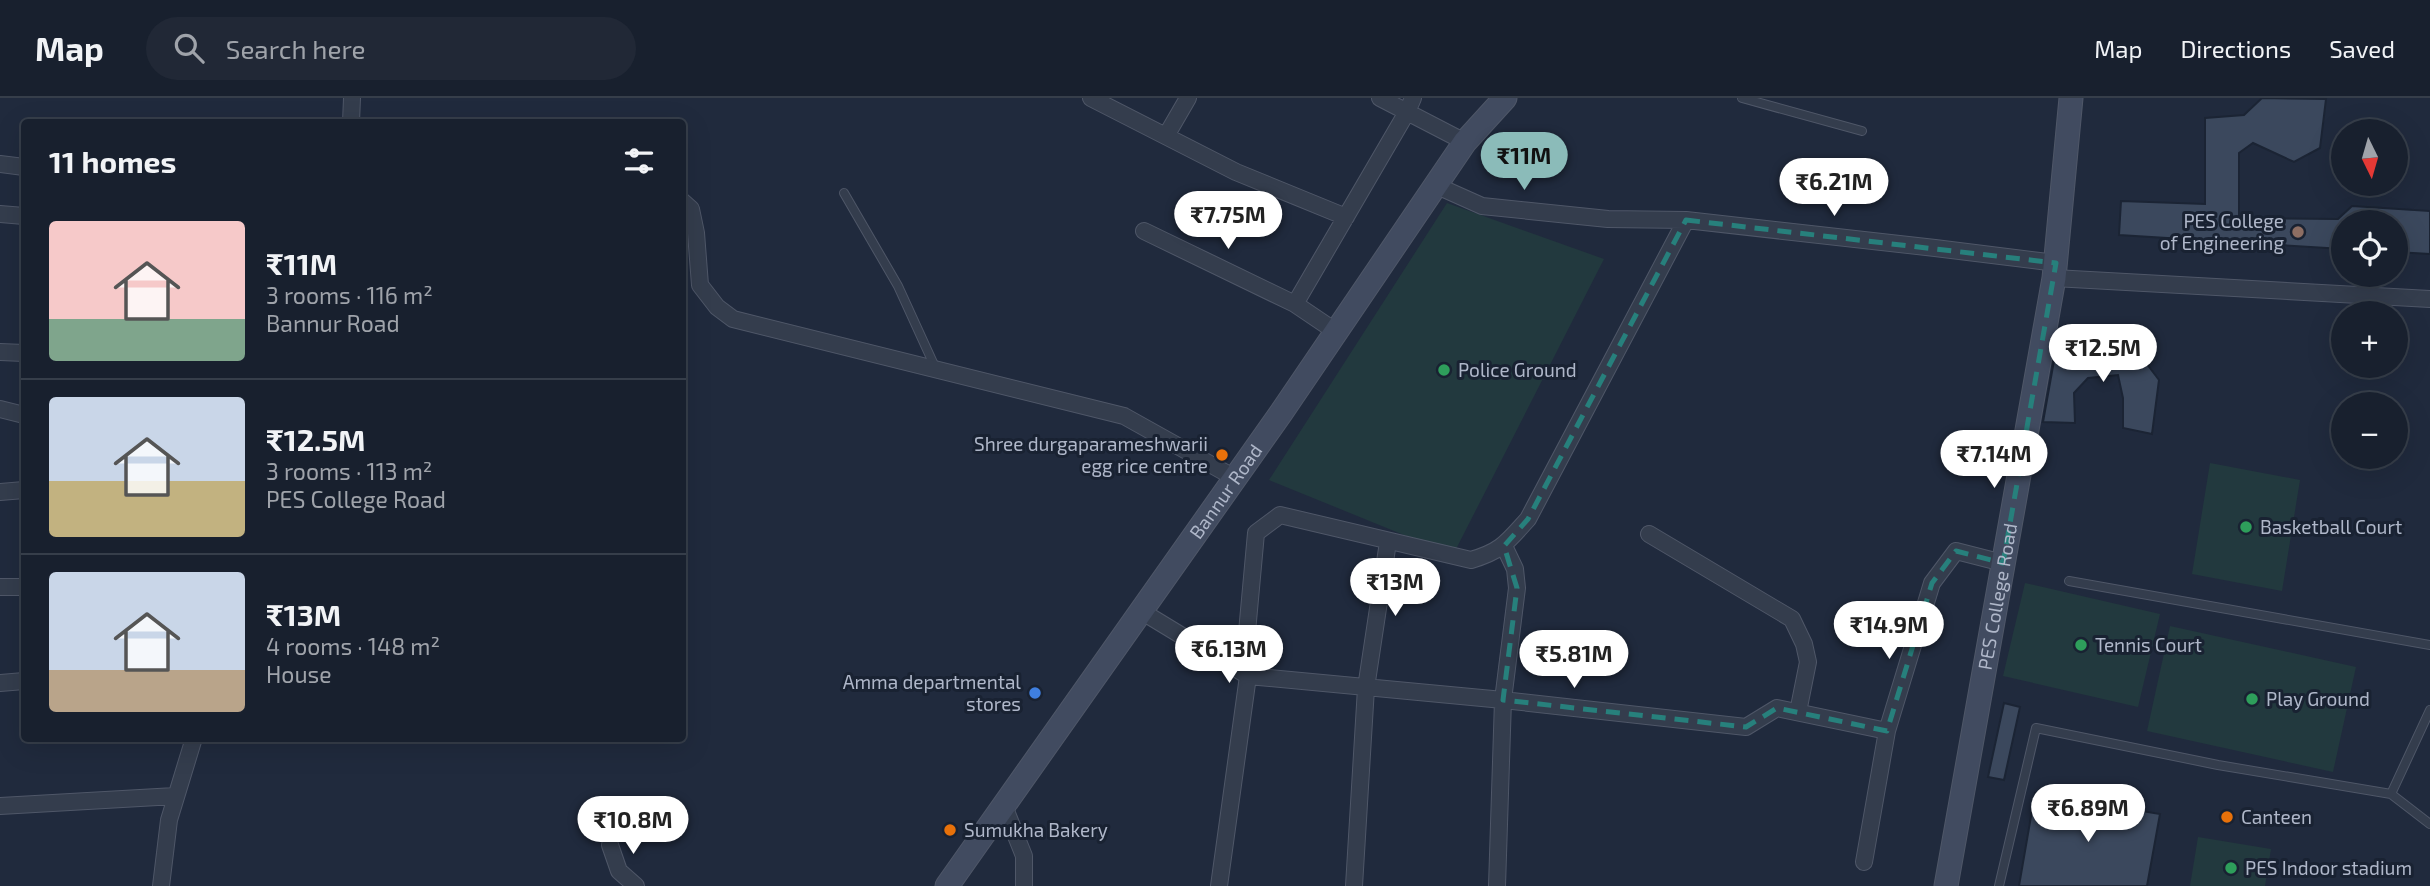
<!DOCTYPE html>
<html lang="en">
<head>
<meta charset="utf-8">
<style>
  body { margin:0; font-family:"Exo 2",sans-serif; background:#212836; color:#f1f3f6; height:100vh; display:flex; flex-direction:column; font-size:26px; white-space:nowrap }
  * { box-sizing:border-box; margin:0 }
  p { font-size:23px; color:#9fa3aa }
  .icon { flex:none; width:38px; height:38px; fill:none; stroke:currentColor; stroke-width:2; stroke-linecap:round; stroke-linejoin:round }
  .map { position:relative; flex:1; overflow:hidden }
  .drawer { position:absolute; left:21px; top:21px; width:665px; height:623px; display:flex; flex-direction:column; background:#18202e; border-radius:7px; box-shadow:0 7px 28px #0002,0 0 0 2px #363e4a }
  .drawer>* { flex:none }
  .needle { width:46px; rotate:175deg }
  .tools { position:absolute; left:2331px; top:21px; display:grid; gap:14px }
  .tools a { display:grid; place-items:center; width:77px; height:77px; border-radius:50%; background:#18202e; box-shadow:0 7px 28px #0002,0 0 0 2px #363e4a; font-size:35px }
  .price { position:absolute; translate:-50% -60px; padding:0 16px; border-radius:24px; background:#fff; color:#222; font-size:23px; line-height:46px; filter:drop-shadow(0 2px 4px #0008) }
  .price::after { content:''; position:absolute; left:50%; top:42px; width:21px; height:16px; margin-left:-10px; background:inherit; clip-path:polygon(0 0,100% 0,50% 100%) }
  .price.active { background:#8bbbb9; color:#111 }
  ul { padding:0; list-style:none }
  li { display:flex; align-items:center; gap:21px; height:175px; padding:0 28px }
  li+li { border-top:2px solid #363e4a }
  li span { display:grid; place-items:center; flex:none; width:196px; height:140px; border-radius:7px; color:#555 }
  li>.icon { margin-inline-start:auto }
  span .icon { width:84px; height:84px; fill:#fffc; stroke-width:1 }
  li b { font-size:30px }
  h2 { display:flex; justify-content:space-between; align-items:center; height:84px; padding:0 28px; font-size:30px }
  header { display:flex; align-items:center; gap:42px; box-sizing:border-box; height:98px; padding:0 35px; background:#18202e; border-bottom:2px solid #363e4a }
  header strong { font-size:33px }
  nav { display:flex; gap:38px; margin-inline-start:auto; font-size:24px }
  .search { width:490px; height:63px; background:#212836; display:flex; align-items:center; gap:18px; box-sizing:border-box; padding:0 24px; border-radius:38px; color:#9fa3aa; font-size:26px }
  .map>svg:first-child { display:block }
  .green { fill:#22393e }
  .building { fill:#3b485d; stroke:#1b2434; stroke-width:2 }
  .lines { fill:none; stroke-linecap:round; stroke-linejoin:round }
  .lane-casing { stroke:#4f5768; stroke-width:10 }
  .street-casing { stroke:#4f5768; stroke-width:18 }
  .secondary-casing { stroke:#4f5768; stroke-width:25 }
  .lane { stroke:#343d4d; stroke-width:8 }
  .street { stroke:#343d4d; stroke-width:16 }
  .secondary { stroke:#414b60; stroke-width:23 }
  .marked { fill:none; stroke:#27807c; stroke-width:5; stroke-dasharray:14 9; stroke-linejoin:round }
  .education-dot { fill:#8d6e63; stroke:#192232; stroke-width:2.5 }
  .leisure-dot { fill:#2e9e5b; stroke:#192232; stroke-width:2.5 }
  .food-dot { fill:#e8710a; stroke:#192232; stroke-width:2.5 }
  .shop-dot { fill:#3f7fe0; stroke:#192232; stroke-width:2.5 }
  .labels { text-anchor:middle; stroke-width:6; stroke-linejoin:round; paint-order:stroke }
  .poi-label { font-size:19px; fill:#afb7c9; stroke:#192232; text-anchor:start }
  .street-label { font-size:19px; fill:#afb7c9; stroke:#192232 }
</style>
</head>
<body>
<header>
<strong>Map</strong>
<div class="search"><svg class="icon" aria-label="search" viewBox="0 0 24 24"><circle cx="10" cy="10" r="6"/><path d="M15 15l6 6"/></svg>Search here</div>
<nav><a>Map</a><a>Directions</a><a>Saved</a></nav>
</header>
<div class="map">
<svg width="2430" height="788" viewBox="0 0 2430 788">
  <rect width="100%" height="100%" fill="#202a3d"/>
  <path class="green" d="M1447 105 1604 161 1453 457 1269 382Z
    M2210 365 2300 382 2282 493 2192 476Z
    M2025 485 2160 516 2138 609 2003 578Z
    M2170 528 2356 569 2333 674 2147 633Z
    M2198 739 2271 751 2265 788H2190Z"/>
  <path class="building" d="M2262 0 2326 1 2320 50 2294 64 2253 45 2239 55V120L2338 121 2352 108 2430 113V156L2396 154V124H2343V151L2119 137 2121 103 2205 106V20L2244 17Z
    M2092 247 2137 253 2159 282 2152 336 2123 330V300L2118 277 2088 280 2074 295 2075 325 2043 324 2055 257 2065 248Z
    M2004 605 2020 609 2004 682 1988 679Z
    M2035 695 2160 716 2147 788H2019Z"/>
  <g class="lines">
    <g class="lane-casing">
      <path id="lane" d="M1742 0 1862 33
        M844 95 898 188 935 269
        M2069 483 2430 547
        M2391 696 2430 612
        M1999 788 2036 630 2218 667 2391 696 2430 726"/>
    </g>
    <g class="street-casing">
      <path id="street" d="M1091 0 1236 74 1346 119
        M1380 0 1465 44
        M351 24 352 0
        M1166 38 1188 0
        M0 66 24 69
        M1435 87 1482 108 1608 121 1686 122 1935 150 2056 165
        M682 103 691 111 696 135 700 187 717 209 733 221 1124 318 1235 380
        M0 116 24 118
        M1144 133 1295 206
        M2054 180 2430 201
        M1335 233 1295 206 1407 14 1413 0
        M0 254 24 255
        M0 311 24 317
        M0 394 24 392
        M1649 436 1792 521 1804 546 1808 564 1798 614
        M0 489H24
        M1141 513 1248 578 1503 602 1746 629 1777 610 1887 633
        M0 585 24 583
        M0 708 175 698
        M1004 708 1024 758V788
        M610 747 619 773 636 788
        M1864 764 1887 633 1932 485 1956 453 2003 465
        M161 788 169 722 194 640
        M1219 788 1248 578 1247 534 1256 435 1280 417 1471 462C1502 453 1507 444 1528 421L1686 122
        M1354 788 1366 590 1388 444
        M1497 788 1503 602 1517 490 1515 471 1504 448"/>
    </g>
    <g class="secondary-casing">
      <g id="secondary">
        <path id="s1" d="M947 788 1281 315 1465 44 1505 0"/>
        <path id="s2" d="M1946 788 2054 180 2071 0"/>
      </g>
    </g>
    <use href="#lane" class="lane"/>
    <use href="#street" class="street"/>
    <use href="#secondary" class="secondary"/>
  </g>
  <path class="marked" d="M1686 122 2056 165 2003 465 1956 453 1932 485 1887 633 1777 610 1746 629 1503 602 1517 490 1504 448 1528 421Z"/>
  <circle class="education-dot" cx="2298" cy="134" r="7"/>
  <g class="leisure-dot">
    <circle cx="1444" cy="272" r="7"/>
    <circle cx="2246" cy="429" r="7"/>
    <circle cx="2081" cy="547" r="7"/>
    <circle cx="2252" cy="601" r="7"/>
    <circle cx="2231" cy="770" r="7"/>
  </g>
  <g class="food-dot">
    <circle cx="1222" cy="357" r="7"/>
    <circle cx="2227" cy="719" r="7"/>
    <circle cx="950" cy="732" r="7"/>
  </g>
  <circle class="shop-dot" cx="1035" cy="595" r="7"/>
  <g class="labels">
    <g class="poi-label">
      <text x="2284" y="130" text-anchor="end">PES College<tspan x="2284" dy="22">of Engineering</tspan></text>
      <text x="1458" y="279">Police Ground</text>
      <text x="1208" y="353" text-anchor="end">Shree durgaparameshwarii<tspan x="1208" dy="22">egg rice centre</tspan></text>
      <text x="2260" y="436">Basketball Court</text>
      <text x="2095" y="554">Tennis Court</text>
      <text x="1021" y="591" text-anchor="end">Amma departmental<tspan x="1021" dy="22">stores</tspan></text>
      <text x="2266" y="608">Play Ground</text>
      <text x="2241" y="726">Canteen</text>
      <text x="964" y="739">Sumukha Bakery</text>
      <text x="2245" y="777">PES Indoor stadium</text>
    </g>
    <g class="street-label">
      <text dy="7" stroke="none"><textPath href="#s1" startOffset="483">Bannur Road</textPath></text>
      <text dy="7" stroke="none"><textPath href="#s2" startOffset="294">PES College Road</textPath></text>
    </g>
  </g>
</svg>
<div class="tools">
<a><svg class="needle" viewBox="-14 -14 28 28"><path d="M0-13l5 13h-10z" fill="#e53935"/><path d="M0 13l5-13h-10z" fill="#9fa3aa"/></svg></a>
<a><svg class="icon" aria-label="locate" viewBox="0 0 24 24"><circle cx="12" cy="12" r="6"/><path d="M12 2v4M12 18v4M2 12h4M18 12h4"/></svg></a>
<a>+</a>
<a>−</a>
</div>
<b class="price active" style="left:1524px;top:94px">₹11M</b>
<b class="price" style="left:1834px;top:120px">₹6.21M</b>
<b class="price" style="left:1228px;top:153px">₹7.75M</b>
<b class="price" style="left:2103px;top:286px">₹12.5M</b>
<b class="price" style="left:1994px;top:392px">₹7.14M</b>
<b class="price" style="left:1395px;top:520px">₹13M</b>
<b class="price" style="left:1889px;top:563px">₹14.9M</b>
<b class="price" style="left:1229px;top:587px">₹6.13M</b>
<b class="price" style="left:1574px;top:592px">₹5.81M</b>
<b class="price" style="left:2088px;top:746px">₹6.89M</b>
<b class="price" style="left:633px;top:758px">₹10.8M</b>
<section class="drawer">
<h2>11 homes<svg class="icon" aria-label="filters" viewBox="0 0 24 24"><path d="M4 7h16M4 17h16"/><circle cx="9" cy="7" r="2"/><circle cx="15" cy="17" r="2"/></svg></h2>
<ul>
<li><span style="background:linear-gradient(#f6c9c9 70%,#7fa58c 0)"><svg class="icon" aria-label="home" viewBox="0 0 24 24"><path d="M3 11l9-7 9 7M6 9v11h12V9"/></svg></span><div><b>₹11M</b><p>3 rooms · 116 m²</p><p>Bannur Road</p></div></li>
<li><span style="background:linear-gradient(#c9d6e8 60%,#c2b280 0)"><svg class="icon" aria-label="home" viewBox="0 0 24 24"><path d="M3 11l9-7 9 7M6 9v11h12V9"/></svg></span><div><b>₹12.5M</b><p>3 rooms · 113 m²</p><p>PES College Road</p></div></li>
<li><span style="background:linear-gradient(#c9d6e8 70%,#b9a48a 0)"><svg class="icon" aria-label="home" viewBox="0 0 24 24"><path d="M3 11l9-7 9 7M6 9v11h12V9"/></svg></span><div><b>₹13M</b><p>4 rooms · 148 m²</p><p>House</p></div></li>
</ul>
</section>
</div>
</body>
</html>
